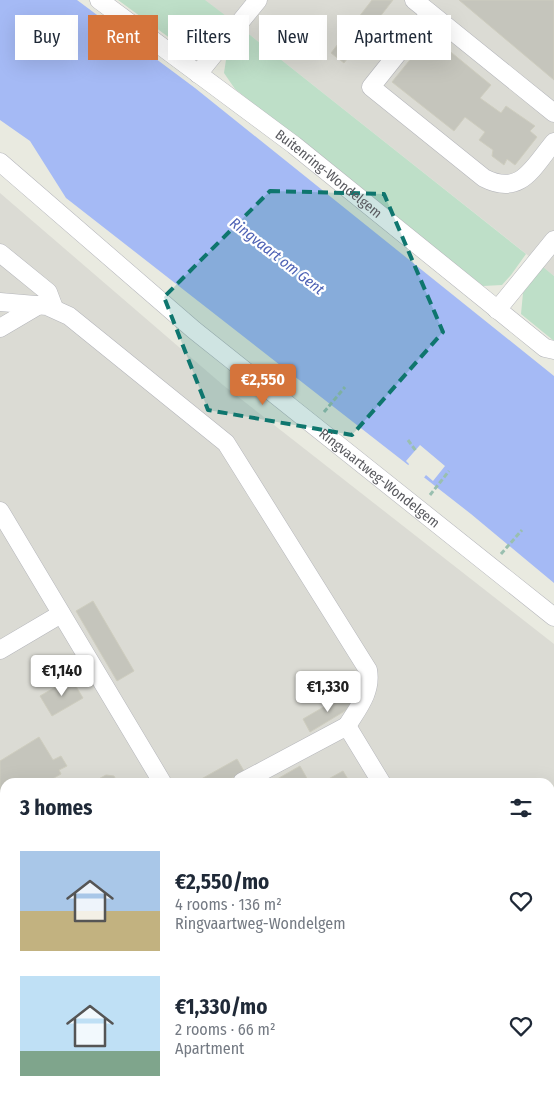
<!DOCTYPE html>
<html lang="en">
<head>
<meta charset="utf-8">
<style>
  body { margin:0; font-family:"Fira Sans Condensed",sans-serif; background:#f6f6f7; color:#1f2937; height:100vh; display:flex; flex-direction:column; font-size:19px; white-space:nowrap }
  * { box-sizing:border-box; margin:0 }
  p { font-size:16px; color:#747a83 }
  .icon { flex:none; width:28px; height:28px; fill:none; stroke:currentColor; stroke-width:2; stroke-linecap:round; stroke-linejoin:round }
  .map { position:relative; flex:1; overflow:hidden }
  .sheet { position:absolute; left:0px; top:778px; width:555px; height:321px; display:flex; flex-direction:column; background:#fff; border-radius:15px 15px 0 0; box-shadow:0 5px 20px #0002 }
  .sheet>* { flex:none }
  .banner { position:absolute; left:15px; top:15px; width:525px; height:45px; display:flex; gap:10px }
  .price { position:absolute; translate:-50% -42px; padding:0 11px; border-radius:5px; background:#fff; color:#222; font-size:16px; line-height:32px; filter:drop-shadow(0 1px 2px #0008) }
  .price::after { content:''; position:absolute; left:50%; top:30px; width:15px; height:11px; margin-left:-8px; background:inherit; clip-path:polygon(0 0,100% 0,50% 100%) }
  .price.current { background:#d5743b; color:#fff }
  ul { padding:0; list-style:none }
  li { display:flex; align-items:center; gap:15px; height:125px; padding:0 20px }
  li span { display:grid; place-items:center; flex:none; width:140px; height:100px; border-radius:0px; color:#555 }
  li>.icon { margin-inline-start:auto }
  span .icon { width:60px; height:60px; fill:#fffc; stroke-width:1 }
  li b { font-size:21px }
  h2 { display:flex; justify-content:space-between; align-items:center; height:60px; padding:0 20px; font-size:21px }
  .pill { padding:0 18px; border-radius:0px; background:#fff; box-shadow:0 5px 20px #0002; font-size:18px; line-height:45px }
  .pill.current { background:#d5743b; color:#fff }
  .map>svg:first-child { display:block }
  .industrial { fill:#dbdbd4; fill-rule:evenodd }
  .green { fill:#bedfc8 }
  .water { fill:#a5baf5 }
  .pier { fill:#e9eae0 }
  .building { fill:#c5c5bc; stroke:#cecdbf }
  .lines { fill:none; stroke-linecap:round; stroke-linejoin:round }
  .minor-casing { stroke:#b5b6bb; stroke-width:19 }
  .path { stroke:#99bfaf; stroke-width:3; stroke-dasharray:5 2.5; stroke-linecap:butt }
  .minor { stroke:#fff; stroke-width:18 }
  .marked { fill:#0f766e; fill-opacity:0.2; stroke:#0f766e; stroke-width:4; stroke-dasharray:10 6; stroke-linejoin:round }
  .labels { text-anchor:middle; stroke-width:4.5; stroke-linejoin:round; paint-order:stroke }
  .street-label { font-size:14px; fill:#595a5f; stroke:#fff }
  .water-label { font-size:15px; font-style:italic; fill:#4c60b4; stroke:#fff }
</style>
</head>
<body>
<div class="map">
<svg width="554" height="1098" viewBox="0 0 554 1098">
  <rect width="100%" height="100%" fill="#e9eae0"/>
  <path class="industrial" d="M204 0H554V276L245 31Z
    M0 193 223 385 554 644V1098H0ZM5 782H550V1094H5Z"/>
  <path class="green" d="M118 0H205L230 19 208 46 182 47Z
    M245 31 526 254 511 275 502 285 483 286 235 89 224 73 227 53Z
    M543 267 554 276V341L521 314 523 293Z"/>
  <path class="water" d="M0 0H77L195 88 554 376V583L471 514 66 198 30 141 0 120Z"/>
  <path class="pier" d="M420 445 445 466 433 481 426 475 423 479 407 467 409 464 406 461Z"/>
  <path class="building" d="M372 0H393L344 63 331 53Z
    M459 0H554V80Z
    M430 35 491 85 480 98 501 113 506 106 535 126 530 131 537 137 515 165 507 159 504 165 492 156 493 150 479 140 485 132 465 117 454 131 392 82Z
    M93 601 134 671 117 681 76 611Z
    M71 678 83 698 52 716 40 696Z
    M346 694 353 706 310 732 303 719Z
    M39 737 53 760 61 756 67 766 59 770 61 774 47 782H5V807L0 810V761Z
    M237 759 244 771 225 782H196Z
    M300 766 309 782H272Z
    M343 771 349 781 352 780 354 782H323Z
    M106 775 114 776 116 780 112 782H93Z
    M5 831V948L0 939V834Z
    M264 1094H315L317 1098H266Z"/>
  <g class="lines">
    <g class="minor-casing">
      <g id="minor">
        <path id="s1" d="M99 0 294 145 545 348 554 350"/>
        <path d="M414 0 554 113"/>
        <path d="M430 13 371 87 484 178C521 197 533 167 554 142"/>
        <path d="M198 74 258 0"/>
        <path id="s2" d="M0 162 194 330 554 617"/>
        <path d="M0 253 48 292 54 308"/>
        <path d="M0 302 47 306 69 316 226 443 368 670C372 692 358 708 347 726"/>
        <path d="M497 310 554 240"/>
        <path d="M0 328 39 305"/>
        <path d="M0 511 162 782"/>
        <path d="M0 650 61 614"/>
        <path d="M242 782 347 726 381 782"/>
        <path d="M550 1011 554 1013"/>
        <path d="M344 1094 347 1098"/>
        <path d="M0 1097 1 1098"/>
        <path d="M171 1098 179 1094"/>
      </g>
    </g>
    <path class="path" d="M324 412 345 387
      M408 440 416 451
      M430 495 449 471
      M501 554 522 530"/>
    <use href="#minor" class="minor"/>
  </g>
  <path class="marked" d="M270 191 384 194 443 332 352 435 208 410 164 297Z"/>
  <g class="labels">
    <g class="street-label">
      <text dy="5" stroke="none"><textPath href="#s1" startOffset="288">Buitenring-Wondelgem</textPath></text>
      <text dy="5" stroke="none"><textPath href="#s2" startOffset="494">Ringvaartweg-Wondelgem</textPath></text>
    </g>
    <g class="water-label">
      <text transform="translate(277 256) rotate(38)" y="5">Ringvaart om Gent</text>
    </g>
  </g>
</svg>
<b class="price current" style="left:263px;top:406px">€2,550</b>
<b class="price" style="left:62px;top:697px">€1,140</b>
<b class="price" style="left:328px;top:713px">€1,330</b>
<div class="banner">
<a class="pill">Buy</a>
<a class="pill current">Rent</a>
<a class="pill">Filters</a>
<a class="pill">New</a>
<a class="pill">Apartment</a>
</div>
<section class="sheet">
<h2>3 homes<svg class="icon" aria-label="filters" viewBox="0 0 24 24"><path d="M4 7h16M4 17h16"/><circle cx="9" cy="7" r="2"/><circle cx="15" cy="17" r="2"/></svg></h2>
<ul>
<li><span style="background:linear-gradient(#a9c7e8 60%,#c2b280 0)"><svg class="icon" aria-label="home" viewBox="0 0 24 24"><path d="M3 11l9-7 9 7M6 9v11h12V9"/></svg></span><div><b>€2,550/mo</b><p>4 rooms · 136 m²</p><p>Ringvaartweg-Wondelgem</p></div><svg class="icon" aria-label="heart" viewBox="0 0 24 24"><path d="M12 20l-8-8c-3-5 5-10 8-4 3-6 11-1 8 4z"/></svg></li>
<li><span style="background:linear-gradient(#bfe0f5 75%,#7fa58c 0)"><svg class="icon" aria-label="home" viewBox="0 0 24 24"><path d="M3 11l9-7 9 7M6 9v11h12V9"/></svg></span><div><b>€1,330/mo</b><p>2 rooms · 66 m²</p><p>Apartment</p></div><svg class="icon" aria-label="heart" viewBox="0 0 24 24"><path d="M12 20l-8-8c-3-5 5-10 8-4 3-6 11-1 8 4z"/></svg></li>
</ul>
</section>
</div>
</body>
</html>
